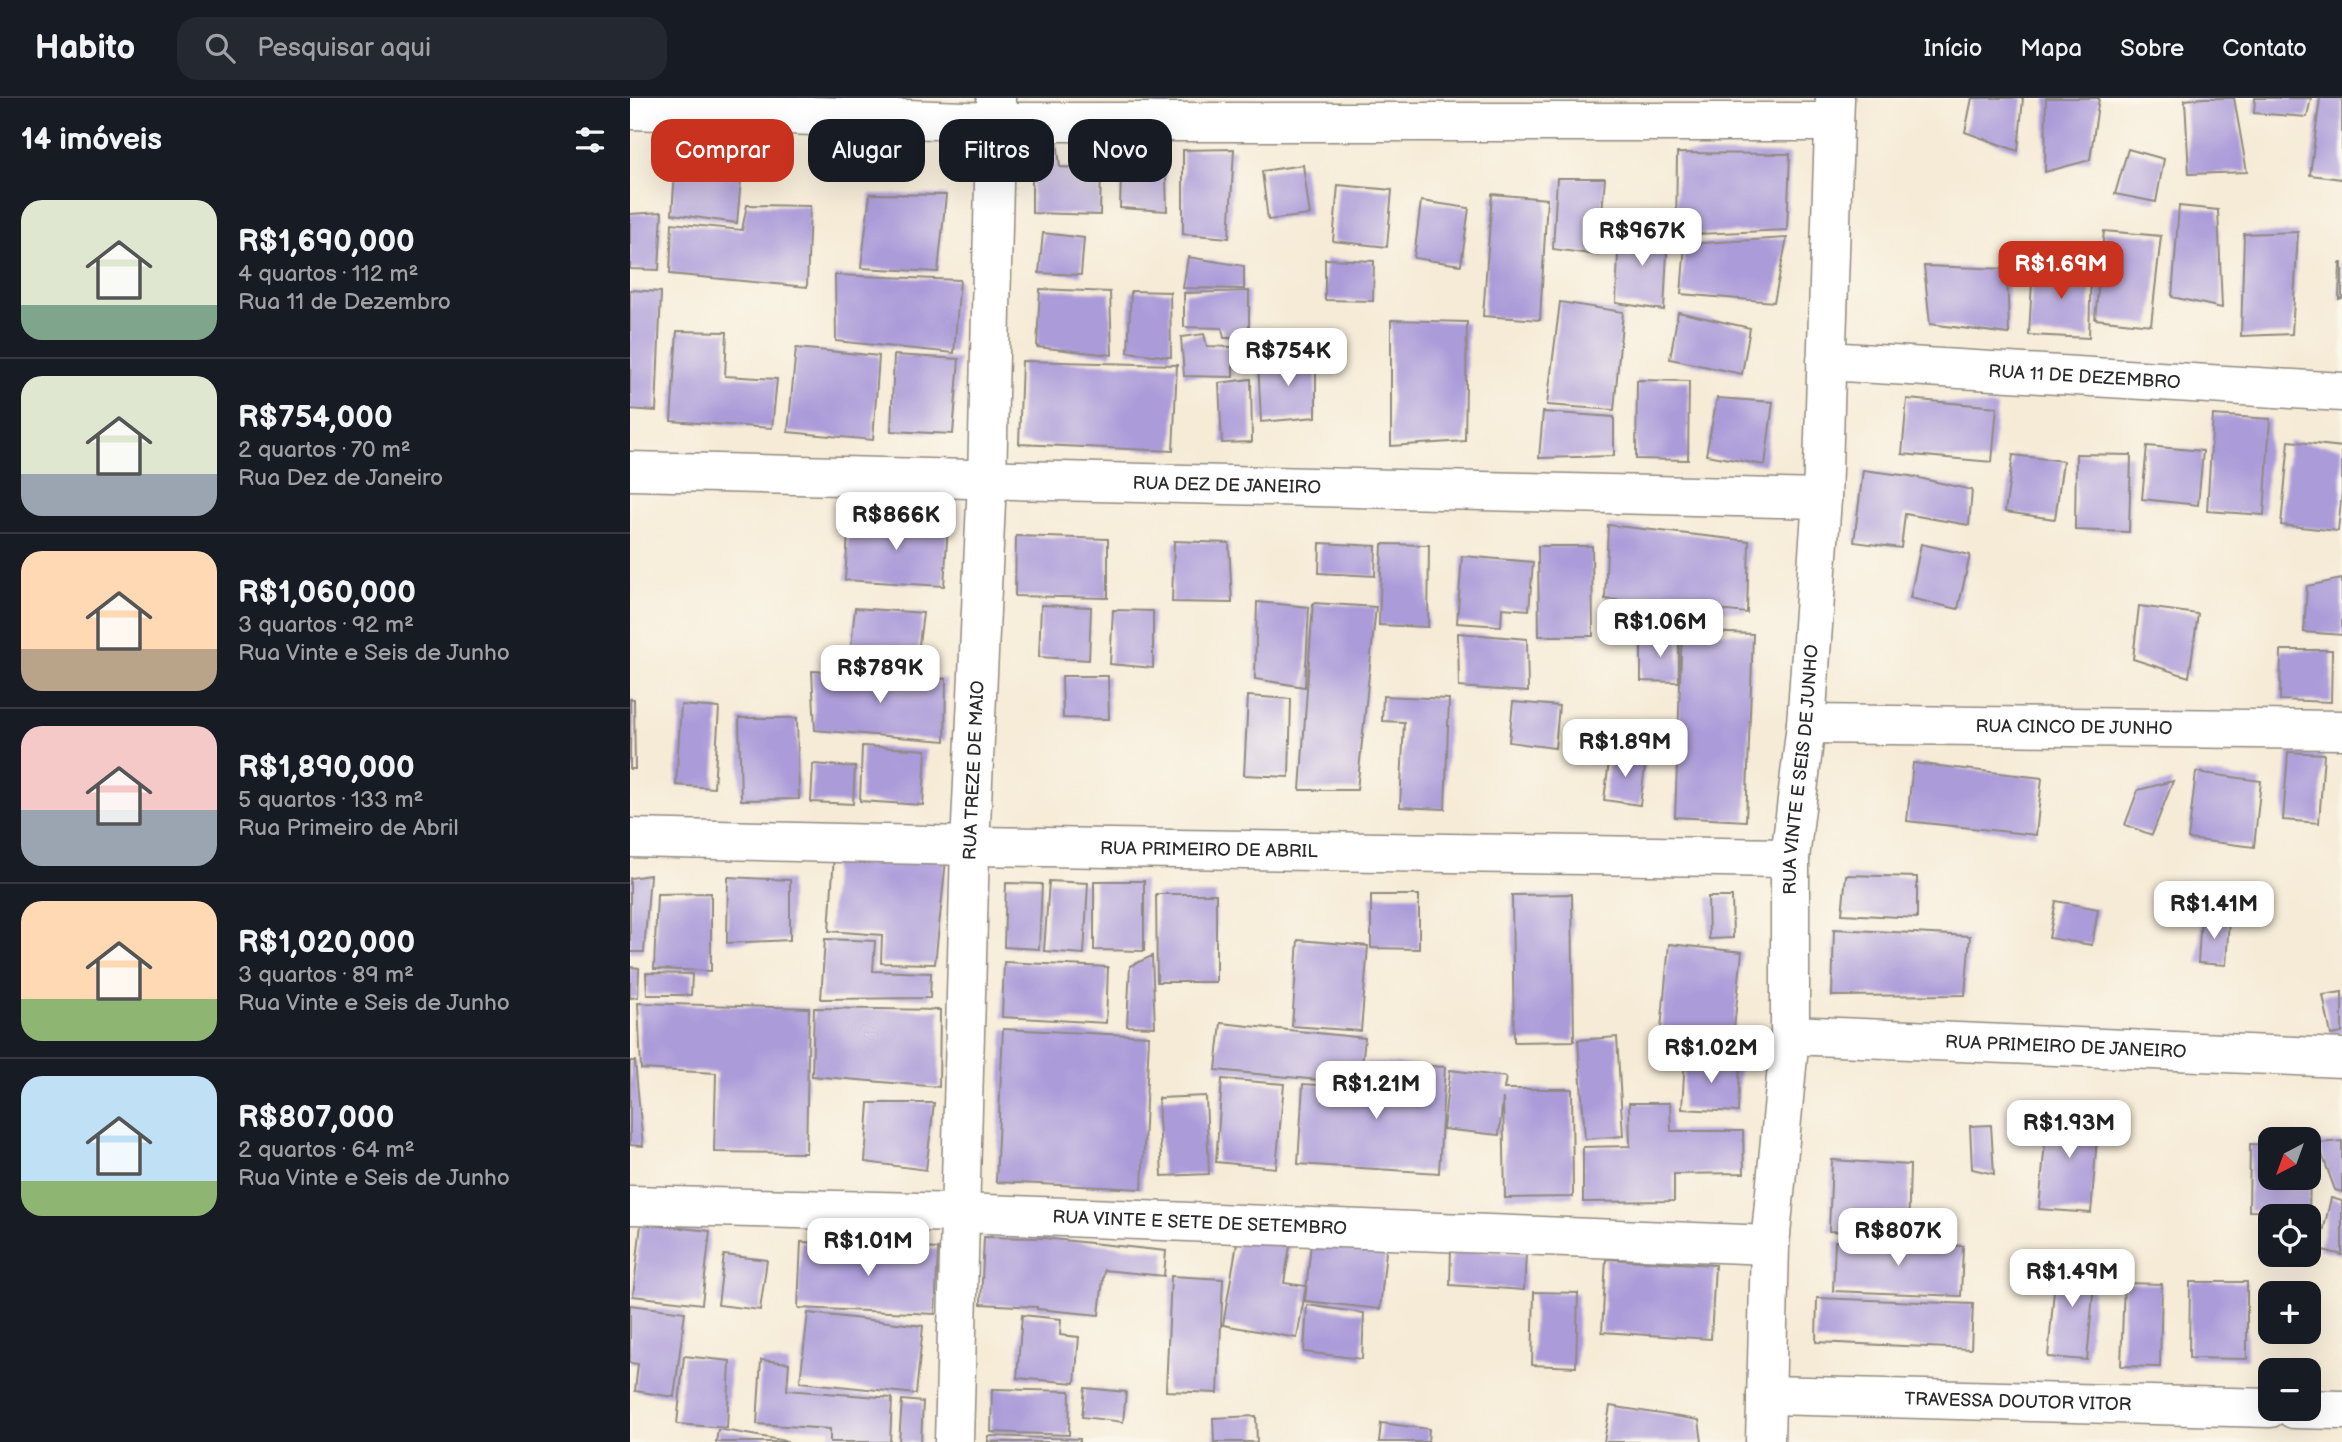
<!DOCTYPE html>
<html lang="pt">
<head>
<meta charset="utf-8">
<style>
  body { margin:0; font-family:"Balsamiq Sans",sans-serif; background:#242831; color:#f1f3f6; height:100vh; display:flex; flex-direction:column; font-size:26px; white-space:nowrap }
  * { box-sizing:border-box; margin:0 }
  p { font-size:23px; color:#9ea1a6 }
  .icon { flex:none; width:38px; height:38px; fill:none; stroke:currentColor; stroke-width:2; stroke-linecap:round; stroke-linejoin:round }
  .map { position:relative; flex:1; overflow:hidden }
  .sheet { display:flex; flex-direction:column; background:#171b24; width:630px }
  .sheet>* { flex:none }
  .hud { position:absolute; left:21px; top:21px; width:665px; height:63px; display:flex; gap:14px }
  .needle { width:46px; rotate:221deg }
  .buttons { position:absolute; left:1628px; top:1029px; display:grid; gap:14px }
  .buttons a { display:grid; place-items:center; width:63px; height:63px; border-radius:14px; background:#171b24; box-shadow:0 7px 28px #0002; font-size:35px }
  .price { position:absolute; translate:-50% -60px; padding:0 16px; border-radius:14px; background:#fff; color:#222; font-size:23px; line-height:46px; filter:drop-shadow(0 2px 4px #0008) }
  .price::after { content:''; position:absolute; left:50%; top:42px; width:21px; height:16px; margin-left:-10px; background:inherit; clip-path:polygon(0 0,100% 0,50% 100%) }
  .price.selected { background:#c8321e; color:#fff }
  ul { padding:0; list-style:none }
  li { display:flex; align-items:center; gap:21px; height:175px; padding:0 21px }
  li+li { border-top:2px solid #363941 }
  li span { display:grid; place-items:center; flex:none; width:196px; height:140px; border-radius:21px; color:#555 }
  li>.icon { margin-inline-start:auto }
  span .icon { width:84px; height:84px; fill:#fffc; stroke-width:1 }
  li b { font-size:30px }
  h2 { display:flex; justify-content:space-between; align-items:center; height:84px; padding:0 21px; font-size:30px }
  .chip { padding:0 24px; border-radius:21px; background:#171b24; box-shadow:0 7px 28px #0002; font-size:24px; line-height:63px }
  .chip.selected { background:#c8321e; color:#fff }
  header { display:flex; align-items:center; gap:42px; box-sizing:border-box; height:98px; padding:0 35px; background:#171b24; border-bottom:2px solid #363941 }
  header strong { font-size:33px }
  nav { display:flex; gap:38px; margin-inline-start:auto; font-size:24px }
  .search { width:490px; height:63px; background:#242831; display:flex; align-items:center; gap:18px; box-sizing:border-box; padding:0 24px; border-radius:21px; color:#9ea1a6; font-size:26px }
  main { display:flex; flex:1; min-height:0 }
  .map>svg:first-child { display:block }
  .building { fill:#ac9bd9 }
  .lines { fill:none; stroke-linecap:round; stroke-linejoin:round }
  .minor-casing { stroke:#908b81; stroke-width:41 }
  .tertiary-casing { stroke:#908b81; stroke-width:41 }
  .minor { stroke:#fff; stroke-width:38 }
  .tertiary { stroke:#fff; stroke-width:38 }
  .labels { text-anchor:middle; stroke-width:5; stroke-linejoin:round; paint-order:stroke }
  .street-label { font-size:18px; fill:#2b2b2b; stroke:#fbf7ec }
</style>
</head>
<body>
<header>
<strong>Habito</strong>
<div class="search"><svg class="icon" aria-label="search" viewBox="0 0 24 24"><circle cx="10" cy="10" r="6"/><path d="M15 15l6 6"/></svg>Pesquisar aqui</div>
<nav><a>Início</a><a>Mapa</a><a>Sobre</a><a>Contato</a></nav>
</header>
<main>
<section class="sheet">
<h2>14 imóveis<svg class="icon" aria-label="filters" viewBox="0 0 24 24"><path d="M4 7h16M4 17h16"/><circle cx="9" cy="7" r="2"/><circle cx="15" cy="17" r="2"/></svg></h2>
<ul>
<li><span style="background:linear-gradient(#dfe7d0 75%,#7fa58c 0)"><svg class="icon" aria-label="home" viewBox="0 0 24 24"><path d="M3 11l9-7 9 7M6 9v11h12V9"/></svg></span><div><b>R$1,690,000</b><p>4 quartos · 112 m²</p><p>Rua 11 de Dezembro</p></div></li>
<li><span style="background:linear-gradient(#dfe7d0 70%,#9aa5b1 0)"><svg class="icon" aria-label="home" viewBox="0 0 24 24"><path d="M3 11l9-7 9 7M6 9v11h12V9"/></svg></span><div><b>R$754,000</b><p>2 quartos · 70 m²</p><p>Rua Dez de Janeiro</p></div></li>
<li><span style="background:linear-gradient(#ffd9b3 70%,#b9a48a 0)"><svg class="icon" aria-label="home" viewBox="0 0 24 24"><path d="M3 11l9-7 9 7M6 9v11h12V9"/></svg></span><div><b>R$1,060,000</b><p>3 quartos · 92 m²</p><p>Rua Vinte e Seis de Junho</p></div></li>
<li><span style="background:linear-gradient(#f6c9c9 60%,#9aa5b1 0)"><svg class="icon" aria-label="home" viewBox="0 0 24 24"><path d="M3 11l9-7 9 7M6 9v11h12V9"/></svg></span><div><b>R$1,890,000</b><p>5 quartos · 133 m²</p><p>Rua Primeiro de Abril</p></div></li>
<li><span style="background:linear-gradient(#ffd9b3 70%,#8fb573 0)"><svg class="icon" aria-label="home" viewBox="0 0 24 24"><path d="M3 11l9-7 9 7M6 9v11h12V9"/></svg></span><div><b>R$1,020,000</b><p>3 quartos · 89 m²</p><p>Rua Vinte e Seis de Junho</p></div></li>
<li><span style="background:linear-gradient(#bfe0f5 75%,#8fb573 0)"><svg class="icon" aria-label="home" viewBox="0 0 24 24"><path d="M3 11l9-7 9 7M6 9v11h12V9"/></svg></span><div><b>R$807,000</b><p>2 quartos · 64 m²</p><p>Rua Vinte e Seis de Junho</p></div></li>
</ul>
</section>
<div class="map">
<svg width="1712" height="1344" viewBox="0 0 1712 1344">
  <rect width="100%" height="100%" fill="#fbf7ec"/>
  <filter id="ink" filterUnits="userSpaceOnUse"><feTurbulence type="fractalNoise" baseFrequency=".0143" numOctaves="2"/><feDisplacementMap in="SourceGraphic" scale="14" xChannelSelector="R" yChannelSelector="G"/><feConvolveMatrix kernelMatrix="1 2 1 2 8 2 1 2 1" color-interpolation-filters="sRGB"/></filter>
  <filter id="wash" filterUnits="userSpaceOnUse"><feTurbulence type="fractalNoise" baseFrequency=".00686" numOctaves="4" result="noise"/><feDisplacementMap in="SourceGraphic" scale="28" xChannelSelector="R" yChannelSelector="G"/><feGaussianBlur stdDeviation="1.57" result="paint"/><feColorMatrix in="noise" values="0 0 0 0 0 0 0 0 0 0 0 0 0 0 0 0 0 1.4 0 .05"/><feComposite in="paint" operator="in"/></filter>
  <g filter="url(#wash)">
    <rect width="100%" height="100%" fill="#f6ebd7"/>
    <g id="blocks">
      <path class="building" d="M1342 0H1393L1388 53 1335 34Z
        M1416 0H1469L1460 62 1415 74Z
        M1574 0H1604L1617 74 1559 76 1555 2Z
        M1625 0H1681L1677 19 1624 15Z
        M1690 0H1712V81L1680 77Z
        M48 33 115 37 107 125 42 116Z
        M427 42 430 69 471 71 470 117 402 115V47Z
        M492 44 535 47 537 113 490 110Z
        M604 51 599 140 553 136V52Z
        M1498 51 1534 61 1526 104 1485 96Z
        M1047 55 1160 56 1157 132 1046 137Z
        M673 67 680 117 638 122 632 73Z
        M927 80H975L968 157 923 151Z
        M708 87 762 92 757 149 703 143Z
        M240 96 316 97 308 174 231 170Z
        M862 96 917 101 910 222 853 218Z
        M791 103 839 110 831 167 784 160Z
        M117 107 180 108 177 189 40 176 42 125 112 132Z
        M1549 108 1588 112 1592 210 1542 199Z
        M32 114 29 172 0 171V116Z
        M989 131 1038 134 1034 212 986 205Z
        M1474 133 1531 138 1521 227 1465 221Z
        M1668 134 1662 236 1611 238 1614 136Z
        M413 135 454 140 451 177 409 175Z
        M1157 140 1144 204 1051 196 1055 146Z
        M558 159 614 168V191L553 190Z
        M695 161 744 163 743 203 695 202Z
        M1710 165H1712V200L1709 201Z
        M1403 166 1461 168 1459 240 1399 237Z
        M1294 168 1377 171 1379 236 1300 226Z
        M205 177 330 182 324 255 206 243Z
        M410 191 480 194 482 257 407 249Z
        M0 192 31 194 26 313 0 311Z
        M501 193 540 194 541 259 498 254Z
        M619 193V240H594L592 230 554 229V195Z
        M930 204 993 214 984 312 917 307Z
        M1048 214 1120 230 1112 276 1040 261Z
        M761 222 837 224 835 343 761 348Z
        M47 233 97 234 95 278 147 281 142 330 41 323Z
        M574 236 577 248 603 249V279L554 278 551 239Z
        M166 250 249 258 243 342 158 334Z
        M686 256V319L631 324 628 262Z
        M264 257 329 261 323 336 261 333Z
        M392 263 547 267 543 353 389 346Z
        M621 281 622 344 592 345 589 285Z
        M1007 282 1059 283 1058 362 1006 361Z
        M1087 300 1143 304 1135 367 1076 357Z
        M1277 301 1367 309 1362 364 1272 356Z
        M913 314 984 319V358L909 360Z
        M1583 317 1640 321 1634 417 1577 413Z
        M1659 343 1712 349V393L1708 433 1651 427Z
        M1517 348 1573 353 1568 407 1512 401Z
        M1446 356 1501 357 1499 434 1445 432Z
        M1383 357 1433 363 1425 421 1375 414Z
        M1233 372 1280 378 1342 392 1339 427 1275 416 1271 450 1224 444Z
        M219 420 318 427 314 488 215 482Z
        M978 427 1119 443 1117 515 975 501Z
        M386 438 478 441V500L385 498Z
        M544 443 599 445 602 505 542 504Z
        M690 445 746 448 745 478 689 475Z
        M752 446 799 447 798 529 749 527Z
        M1291 446 1340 457 1328 511 1280 500Z
        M908 448H962L963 538H909Z
        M832 458 903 464 899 512 872 510 871 528 827 525Z
        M1712 481V537L1674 534 1677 488Z
        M627 504 679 509 675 589 625 581Z
        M683 505 746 509 727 692H670Z
        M411 507 461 509 459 562 409 559Z
        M1509 508 1568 516 1559 579 1503 561Z
        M225 510 293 515 287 562 220 560Z
        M483 512 523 513V570L480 566Z
        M1052 533 1123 536 1116 723 1045 719Z
        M828 535 897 541 898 594 829 589Z
        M1011 537 1049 538V584L1011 583Z
        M1651 552H1702L1701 604 1650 602Z
        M182 573 316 581 315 643 185 632Z
        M432 578H478L479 621 433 620Z
        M618 598 661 601 659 679 614 677Z
        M753 598 819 601 815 711 770 709 774 624 752 623Z
        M0 601H4L5 671H0Z
        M883 604 929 608 925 650 879 644Z
        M51 607 89 610 84 690 46 687Z
        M109 620H167L169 701 111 702Z
        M232 648 296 652 293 707 230 703Z
        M1658 654 1694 656 1689 725 1653 722Z
        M980 656 1016 661 1010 707 974 702Z
        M1283 665 1412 680 1406 737 1277 723Z
        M183 666 225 669 223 706 181 704Z
        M1566 674 1631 683 1624 749 1558 741Z
        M1543 683 1522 737 1495 727 1508 692Z
        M204 757 316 762 305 866 251 865 252 837 199 833Z
        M20 777 14 854H0V780Z
        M1216 777 1287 779V820L1212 816Z
        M98 779 160 782V842L97 845Z
        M419 783 458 785 454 856 414 853Z
        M464 783H514V853L464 852Z
        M376 785 412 786 409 851 374 849Z
        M81 795V873L24 871 27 796Z
        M526 796H586V884H527Z
        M942 796 944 943 884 944 882 797Z
        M741 797H789V851L741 850Z
        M1078 799H1102L1103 840 1079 841Z
        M1426 803 1468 811 1462 847 1419 840Z
        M1571 819 1599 821 1596 867 1568 865Z
        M1204 831 1340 838 1335 897 1202 898Z
        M195 841 245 843 243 873 301 875 300 900 191 901Z
        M668 842 738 848 731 933 662 928Z
        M1039 846 1112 854 1102 950 1030 942Z
        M522 858 525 929 497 928 500 868Z
        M374 864 478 869 476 925 372 919Z
        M0 869 9 870 8 899 0 900Z
        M16 875 62 876 61 897H17Z
        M1712 894V935L1701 937 1693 897Z
        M8 905 179 910 176 1055 84 1054 86 975 11 971Z
        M184 910 310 912 309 989 182 978Z
        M591 925 735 940 730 986 586 972Z
        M373 931 519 938 512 1091 366 1084Z
        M987 939 993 1038 955 1041 948 942Z
        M1055 960 1110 963 1108 1014 1052 1011Z
        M0 963H5L13 1048 0 1047Z
        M736 964 815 969 809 1075 668 1066 673 986 735 990Z
        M820 972 876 979 874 991H942L943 1099 875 1100 873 1000 869 1037 813 1031Z
        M592 981 654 986 646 1070 586 1064Z
        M576 998 579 1076 532 1078 528 1000Z
        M239 1005H304L296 1072 235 1064Z
        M999 1005H1040L1041 1033H1113L1114 1075 1044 1076V1103L953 1104V1049L1000 1048Z
        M1418 1009 1469 1014 1461 1115 1409 1111Z
        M1361 1027 1364 1076 1342 1071 1340 1028Z
        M1712 1043V1094L1705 1092 1688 1045Z
        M1620 1046 1640 1047V1080H1680L1679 1114 1619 1113Z
        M1202 1062 1280 1067 1278 1137 1199 1133Z
        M1701 1100 1712 1103V1157L1689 1151Z
        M11 1126 80 1133 72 1206 3 1198Z
        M682 1136 757 1144 750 1211 675 1203Z
        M354 1139 413 1140 536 1153 534 1178 474 1172 469 1217 407 1211V1209L351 1206Z
        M608 1139 660 1148 654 1185 676 1188 667 1240 593 1227Z
        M1205 1143 1333 1148 1331 1198 1203 1193Z
        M171 1144 308 1151 305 1216 168 1210Z
        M821 1151 896 1156 894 1192 820 1187Z
        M94 1157 137 1162 130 1212 88 1207Z
        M1427 1159 1466 1163 1457 1262 1418 1259Z
        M976 1161 1085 1167 1081 1241 972 1234Z
        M541 1178 593 1181 588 1295 536 1293Z
        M1560 1184H1617V1261L1559 1260Z
        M1494 1185 1532 1186 1530 1269 1491 1268Z
        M904 1194 948 1195 946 1269 902 1267Z
        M1187 1200 1343 1206 1341 1251 1186 1244Z
        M0 1207 55 1214 44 1299 5 1293 8 1266 0 1265Z
        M677 1207 734 1215 732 1261 674 1254Z
        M178 1215 293 1228 286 1296 170 1284Z
        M392 1217 431 1221 430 1237 449 1239 445 1285 387 1280Z
        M54 1258 100 1263 97 1330 47 1326Z
        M131 1262 159 1265 157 1292 262 1300 260 1344H200V1331L127 1326Z
        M455 1290 496 1294 493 1324 452 1319Z
        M362 1291 440 1293 439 1337 361 1334Z
        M272 1302 293 1304 291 1344H269Z
        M980 1308 1069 1322 1072 1344H974Z
        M626 1318 627 1344H584L583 1320Z
        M751 1325 799 1331 798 1344H749Z
        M88 1331 157 1343V1344H86Z
        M358 1338 450 1341V1344H358Z"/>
    </g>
  </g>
  <g filter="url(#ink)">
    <use href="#blocks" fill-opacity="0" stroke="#908b81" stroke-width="2"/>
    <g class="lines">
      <g class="minor-casing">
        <g id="minor">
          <path d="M0 12 366 24H1204"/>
          <path id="s1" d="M1196 263 1712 294"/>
          <path id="s2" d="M0 373 1192 401"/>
          <path id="s3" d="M1176 626 1712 632"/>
          <path id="s4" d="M1160 937 1712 960"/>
          <path id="s5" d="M0 1107 331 1115 1140 1147"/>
          <path id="s6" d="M1136 1297 1640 1310"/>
          <path d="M1664 1311 1712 1312"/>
          <path id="s7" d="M324 1344 340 748 357 383 366 0"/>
        </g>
      </g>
      <g class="tertiary-casing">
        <g id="tertiary">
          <path id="s8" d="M0 740 340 748 1160 760"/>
          <path id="s9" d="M1135 1344 1140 1147 1160 937V760L1176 626 1192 401 1205 0"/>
        </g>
      </g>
      <use href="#minor" class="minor"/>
      <use href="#tertiary" class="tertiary"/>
    </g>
  </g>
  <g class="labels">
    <g class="street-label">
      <text dy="6" stroke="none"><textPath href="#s1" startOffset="259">RUA 11 DE DEZEMBRO</textPath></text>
      <text dy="6" stroke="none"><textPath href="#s2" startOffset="597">RUA DEZ DE JANEIRO</textPath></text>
      <text dy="6" stroke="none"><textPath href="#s3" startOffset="268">RUA CINCO DE JUNHO</textPath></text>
      <text dy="6" stroke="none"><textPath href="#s7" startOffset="672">RUA TREZE DE MAIO</textPath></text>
      <text dy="6" stroke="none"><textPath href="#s9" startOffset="674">RUA VINTE E SEIS DE JUNHO</textPath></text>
      <text dy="6" stroke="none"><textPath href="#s8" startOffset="579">RUA PRIMEIRO DE ABRIL</textPath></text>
      <text dy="6" stroke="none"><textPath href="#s4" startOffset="276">RUA PRIMEIRO DE JANEIRO</textPath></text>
      <text dy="6" stroke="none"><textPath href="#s5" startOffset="570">RUA VINTE E SETE DE SETEMBRO</textPath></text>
      <text dy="6" stroke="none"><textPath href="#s6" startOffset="252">TRAVESSA DOUTOR VITOR</textPath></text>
    </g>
  </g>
</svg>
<div class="buttons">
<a><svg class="needle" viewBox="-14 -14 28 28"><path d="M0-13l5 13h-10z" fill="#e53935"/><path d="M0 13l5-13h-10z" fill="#9ea1a6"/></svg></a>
<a><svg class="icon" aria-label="locate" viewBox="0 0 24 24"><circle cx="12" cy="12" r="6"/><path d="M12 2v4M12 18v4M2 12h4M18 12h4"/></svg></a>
<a>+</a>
<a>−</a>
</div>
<b class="price" style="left:1012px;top:170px">R$967K</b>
<b class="price selected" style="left:1431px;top:203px">R$1.69M</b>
<b class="price" style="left:658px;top:290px">R$754K</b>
<b class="price" style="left:266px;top:454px">R$866K</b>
<b class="price" style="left:1030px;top:561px">R$1.06M</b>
<b class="price" style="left:250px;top:607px">R$789K</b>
<b class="price" style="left:995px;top:681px">R$1.89M</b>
<b class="price" style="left:1584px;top:843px">R$1.41M</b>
<b class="price" style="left:1081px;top:987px">R$1.02M</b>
<b class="price" style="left:746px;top:1023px">R$1.21M</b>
<b class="price" style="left:1439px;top:1062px">R$1.93M</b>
<b class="price" style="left:1268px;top:1170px">R$807K</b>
<b class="price" style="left:238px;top:1180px">R$1.01M</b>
<b class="price" style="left:1442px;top:1211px">R$1.49M</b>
<div class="hud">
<a class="chip selected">Comprar</a>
<a class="chip">Alugar</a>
<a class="chip">Filtros</a>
<a class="chip">Novo</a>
</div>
</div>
</main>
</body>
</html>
